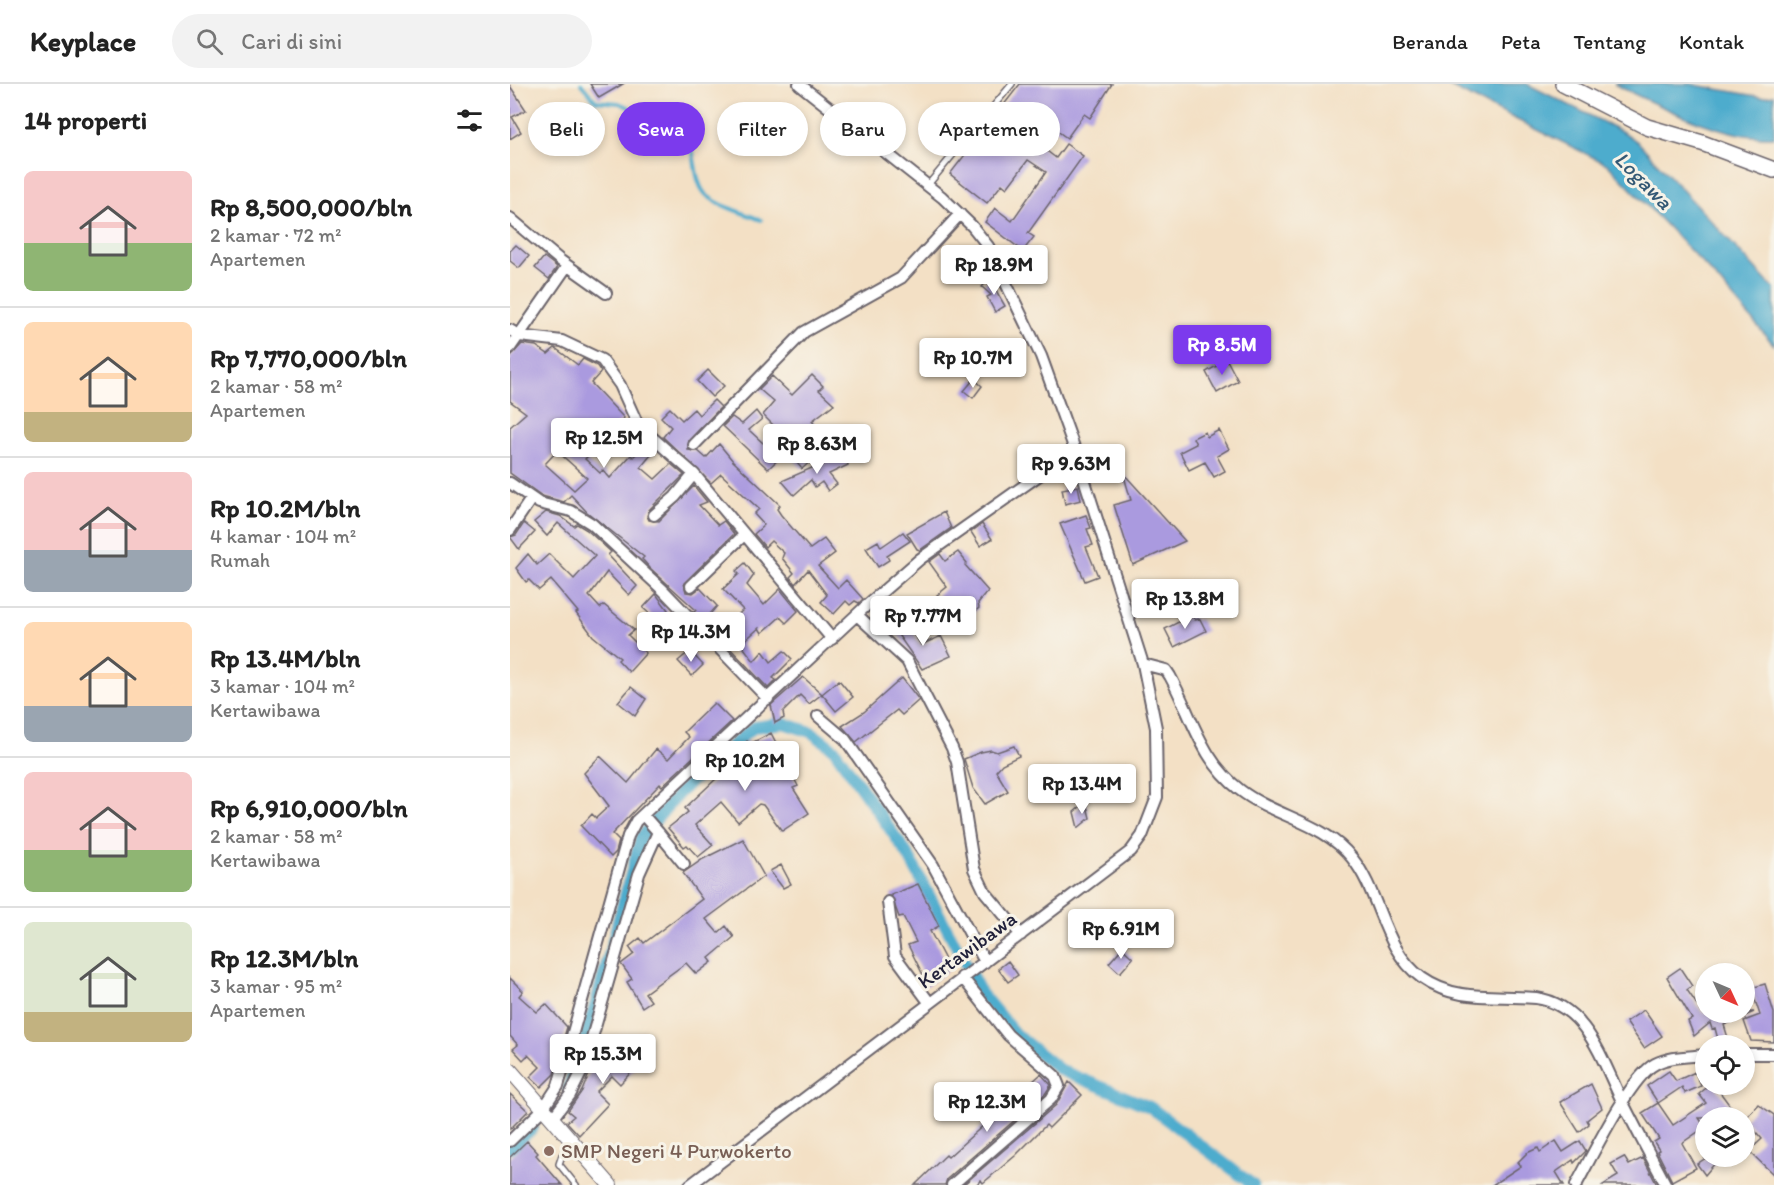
<!DOCTYPE html>
<html lang="id">
<head>
<meta charset="utf-8">
<style>
  body { margin:0; font-family:Itim,sans-serif; background:#f2f2f2; color:#222; height:100vh; display:flex; flex-direction:column; font-size:22px; white-space:nowrap }
  * { box-sizing:border-box; margin:0 }
  p { font-size:20px; color:#767676 }
  .icon { flex:none; width:33px; height:33px; fill:none; stroke:currentColor; stroke-width:2; stroke-linecap:round; stroke-linejoin:round }
  .map { position:relative; flex:1; overflow:hidden }
  .side { display:flex; flex-direction:column; background:#fff; width:510px }
  .side>* { flex:none }
  .banner { position:absolute; left:18px; top:18px; width:570px; height:54px; display:flex; gap:12px }
  .needle { width:39px; rotate:134deg }
  .buttons { position:absolute; left:1185px; top:879px; display:grid; gap:12px }
  .buttons a { display:grid; place-items:center; width:60px; height:60px; border-radius:50%; background:#fff; box-shadow:0 3px 9px #0003; font-size:30px }
  .price { position:absolute; translate:-50% -51px; padding:0 14px; border-radius:6px; background:#fff; color:#222; font-size:20px; line-height:39px; filter:drop-shadow(0 2px 3px #0008) }
  .price::after { content:''; position:absolute; left:50%; top:36px; width:18px; height:14px; margin-left:-9px; background:inherit; clip-path:polygon(0 0,100% 0,50% 100%) }
  .price.active { background:#7c3aed; color:#fff }
  ul { padding:0; list-style:none }
  li { display:flex; align-items:center; gap:18px; height:150px; padding:0 24px }
  li+li { border-top:2px solid #e0e0e0 }
  li span { display:grid; place-items:center; flex:none; width:168px; height:120px; border-radius:9px; color:#555 }
  li>.icon { margin-inline-start:auto }
  span .icon { width:72px; height:72px; fill:#fffc; stroke-width:1 }
  li b { font-size:26px }
  h2 { display:flex; justify-content:space-between; align-items:center; height:72px; padding:0 24px; font-size:26px }
  .chip { padding:0 21px; border-radius:27px; background:#fff; box-shadow:0 3px 9px #0003; font-size:21px; line-height:54px }
  .chip.active { background:#7c3aed; color:#fff }
  header { display:flex; align-items:center; gap:36px; box-sizing:border-box; height:84px; padding:0 30px; background:#fff; border-bottom:2px solid #e0e0e0 }
  header strong { font-size:28px }
  nav { display:flex; gap:33px; margin-inline-start:auto; font-size:21px }
  .search { width:420px; height:54px; background:#f2f2f2; display:flex; align-items:center; gap:15px; box-sizing:border-box; padding:0 21px; border-radius:33px; color:#767676; font-size:22px }
  main { display:flex; flex:1; min-height:0 }
  .map>svg:first-child { display:block }
  .water { fill:#4eaccd; stroke:#386784; stroke-width:1.5 }
  .lines { fill:none; stroke-linecap:round; stroke-linejoin:round }
  .stream { stroke:#4eaccd; stroke-width:4 }
  .canal { stroke:#4eaccd; stroke-width:12 }
  .building { fill:#aa9adf; fill-rule:evenodd }
  .service-casing { stroke:#6b646b; stroke-width:8 }
  .minor-casing { stroke:#6b646b; stroke-width:14 }
  .tertiary-casing { stroke:#6b646b; stroke-width:16 }
  .secondary-casing { stroke:#6b646b; stroke-width:18 }
  .service { stroke:#fff; stroke-width:5 }
  .minor { stroke:#fff; stroke-width:10 }
  .tertiary { stroke:#fff; stroke-width:14 }
  .secondary { stroke:#fff; stroke-width:15 }
  .education-dot { fill:#8d6e63; stroke:#f7f3e8; stroke-width:2 }
  .labels { text-anchor:middle; stroke-width:6; stroke-linejoin:round; paint-order:stroke }
  .street-label { font-size:21px; fill:#22223b; stroke:#f7f3e8 }
  .education-label { font-size:21px; fill:#785e54; stroke:#f7f3e8; text-anchor:start }
  .water-label { font-size:22px; font-style:italic; fill:#345975; stroke:#f7f3e8 }
</style>
</head>
<body>
<header>
<strong>Keyplace</strong>
<div class="search"><svg class="icon" aria-label="search" viewBox="0 0 24 24"><circle cx="10" cy="10" r="6"/><path d="M15 15l6 6"/></svg>Cari di sini</div>
<nav><a>Beranda</a><a>Peta</a><a>Tentang</a><a>Kontak</a></nav>
</header>
<main>
<section class="side">
<h2>14 properti<svg class="icon" aria-label="filters" viewBox="0 0 24 24"><path d="M4 7h16M4 17h16"/><circle cx="9" cy="7" r="2"/><circle cx="15" cy="17" r="2"/></svg></h2>
<ul>
<li><span style="background:linear-gradient(#f6c9c9 60%,#8fb573 0)"><svg class="icon" aria-label="home" viewBox="0 0 24 24"><path d="M3 11l9-7 9 7M6 9v11h12V9"/></svg></span><div><b>Rp 8,500,000/bln</b><p>2 kamar · 72 m²</p><p>Apartemen</p></div></li>
<li><span style="background:linear-gradient(#ffd9b3 75%,#c2b280 0)"><svg class="icon" aria-label="home" viewBox="0 0 24 24"><path d="M3 11l9-7 9 7M6 9v11h12V9"/></svg></span><div><b>Rp 7,770,000/bln</b><p>2 kamar · 58 m²</p><p>Apartemen</p></div></li>
<li><span style="background:linear-gradient(#f6c9c9 65%,#9aa5b1 0)"><svg class="icon" aria-label="home" viewBox="0 0 24 24"><path d="M3 11l9-7 9 7M6 9v11h12V9"/></svg></span><div><b>Rp 10.2M/bln</b><p>4 kamar · 104 m²</p><p>Rumah</p></div></li>
<li><span style="background:linear-gradient(#ffd9b3 70%,#9aa5b1 0)"><svg class="icon" aria-label="home" viewBox="0 0 24 24"><path d="M3 11l9-7 9 7M6 9v11h12V9"/></svg></span><div><b>Rp 13.4M/bln</b><p>3 kamar · 104 m²</p><p>Kertawibawa</p></div></li>
<li><span style="background:linear-gradient(#f6c9c9 65%,#8fb573 0)"><svg class="icon" aria-label="home" viewBox="0 0 24 24"><path d="M3 11l9-7 9 7M6 9v11h12V9"/></svg></span><div><b>Rp 6,910,000/bln</b><p>2 kamar · 58 m²</p><p>Kertawibawa</p></div></li>
<li><span style="background:linear-gradient(#dfe7d0 75%,#c2b280 0)"><svg class="icon" aria-label="home" viewBox="0 0 24 24"><path d="M3 11l9-7 9 7M6 9v11h12V9"/></svg></span><div><b>Rp 12.3M/bln</b><p>3 kamar · 95 m²</p><p>Apartemen</p></div></li>
</ul>
</section>
<div class="map">
<svg width="1264" height="1101" viewBox="0 0 1264 1101">
  <rect width="100%" height="100%" fill="#f7f3e8"/>
  <filter id="ink" filterUnits="userSpaceOnUse"><feTurbulence type="fractalNoise" baseFrequency=".0167" numOctaves="2"/><feDisplacementMap in="SourceGraphic" scale="12" xChannelSelector="R" yChannelSelector="G"/><feConvolveMatrix kernelMatrix="1 2 1 2 8 2 1 2 1" color-interpolation-filters="sRGB"/></filter>
  <filter id="wash" filterUnits="userSpaceOnUse"><feTurbulence type="fractalNoise" baseFrequency=".008" numOctaves="4" result="noise"/><feDisplacementMap in="SourceGraphic" scale="24" xChannelSelector="R" yChannelSelector="G"/><feGaussianBlur stdDeviation="1.35" result="paint"/><feColorMatrix in="noise" values="0 0 0 0 0 0 0 0 0 0 0 0 0 0 0 0 0 1.4 0 .05"/><feComposite in="paint" operator="in"/></filter>
  <g filter="url(#wash)">
    <rect width="100%" height="100%" fill="#f3e0c5"/>
    <path class="water" d="M934 0H1017L1115 49 1129 59 1264 205V261L1200 187 1097 80Z
      M1104 0H1179L1252 13 1264 11V53C1217 56 1146 21 1104 0Z"/>
    <g class="lines">
      <path class="stream" d="M71 0 86 17 109 19 177 48C186 66 183 92 193 107 201 120 237 130 251 136"/>
      <path class="canal" d="M58 1005 86 919 131 753 170 708 236 649 245 643 273 639 301 648 324 665 398 771 471 909 505 950 550 986 640 1023 743 1101
        M0 1064 23 1044"/>
    </g>
    <g id="blocks">
      <path class="building" d="M80 0H113L89 14Z
        M510 0H602L580 34 574 30 557 54 543 44 529 61 546 74 556 60 573 72 518 149 524 153 513 167 475 138 485 124 502 137 536 88 518 76 497 104 492 100 477 119 440 90Z
        M0 2 16 26 2 33 11 48 0 55Z
        M6 161 19 172 9 184 0 177V167Z
        M34 173 47 183 39 195 25 184Z
        M479 195 486 202 484 203 495 222 485 228 477 213 481 211 472 203Z
        M12 260 26 262 38 270 45 264 68 281 73 275 87 282 91 288 81 299 114 334 98 350 82 360 86 363 75 375 90 389 93 386 100 394 121 371 123 373 137 359 145 366 131 383 145 395 161 380 174 391 139 426 137 432 139 436 149 437 184 402 197 418 189 421 208 441 214 437 224 450 174 499 176 508 183 509 190 504 207 522 194 537 184 528 186 526 140 484 132 475 134 473 77 428 61 411 54 418 32 412 0 389V343L16 329 0 317V273ZM47 367 77 394 64 406 35 380Z
        M717 276 728 297 707 309 696 288Z
        M198 286 214 302 202 313 187 297Z
        M302 291 313 302 309 306 324 320 302 337 319 360 292 385 277 367 258 385 213 342 222 333 232 340 246 327 252 335 239 346 253 359 267 345 253 331 264 318 249 305 262 292 282 311Z
        M464 295 472 302 463 314 454 307Z
        M204 316 211 323 179 356 178 366 188 367 196 374 209 360 223 377 270 421 267 425 271 431 300 465 314 455 325 469 308 482 328 504 336 496 353 515 349 519 345 517 340 521 336 517 324 530 311 518 317 511 298 486 285 500 280 493 284 489 272 474 274 469 261 457 255 463 244 450 254 441 244 430 249 425 211 390 201 399 153 353 161 343 151 333 160 324 172 336 184 325 189 331Z
        M709 346 719 365 707 372 715 387 704 393 695 378 679 386 670 368 686 360 683 354 695 348 697 353Z
        M336 369 338 381 319 390 327 400 318 407 312 398 305 403 301 396 284 411 272 397Z
        M613 389 675 457 623 481 604 421 621 416Z
        M568 402 571 416 555 420 552 405Z
        M36 428 50 432 64 442 67 440 77 446 101 468 98 471 127 502 119 511 97 488 79 512 90 524 94 521 124 546 118 551 136 569 119 588 108 576 110 574 83 552 66 529 68 528 41 496 29 506 19 496 16 498 6 484 18 470 27 481 39 470 64 495 85 472 48 439 37 452 24 438Z
        M434 428 441 444 410 466 407 465 397 449Z
        M576 431 581 444 577 445 583 461 576 463 588 492 575 497 550 440Z
        M14 439 25 448 9 465 0 453 6 451Z
        M472 440 482 455 470 462 461 448Z
        M393 448 400 457 377 472 379 476 368 483 356 464 368 457 371 463Z
        M448 468 457 479 455 481 478 507 468 519 469 524 460 532 450 519 441 526 427 511 437 503 419 478 430 470 435 477Z
        M235 479 244 491 237 501 254 521 270 505 288 527 276 539 270 533 252 549 249 544 231 560 244 577 253 567 261 578 274 567 282 575 263 594 266 596 258 604 216 560 229 548 220 538 233 526 213 505 229 490 226 487Z
        M146 510 158 526 155 530 172 547 166 553 133 524Z
        M682 531 685 536 690 535 696 547 664 563 655 545Z
        M396 537 411 561 431 552 441 572 412 585 384 545Z
        M180 567 193 581 182 592 168 577Z
        M293 593 312 610 299 620 290 611 273 628 274 634 265 639 261 621Z
        M392 594 409 616 392 631 387 626 346 658 332 642 354 628Z
        M329 596 343 613 326 627 312 610Z
        M121 603 136 615 125 632 108 618Z
        M204 619 222 637 152 702 150 700 102 750 109 757 106 768 101 773 71 742 82 730 86 734 99 722 74 689 90 672 118 699 146 665 158 675 179 653 174 648Z
        M261 649 288 702 283 704 299 729 272 747 253 721 249 720 228 738 211 718 185 741 203 761 188 773 177 761 174 763 158 744 178 728 175 724 208 693 202 687 222 667 224 669 237 657 240 660Z
        M504 662 509 672 492 680 486 687 498 707 475 720 463 704 454 675 471 668 481 666 487 668Z
        M576 718 580 734 568 744 564 728Z
        M233 755 254 792 196 835 208 849 216 842 224 853 199 874 202 878 186 890 176 879 135 909 141 917 132 923 117 898 122 895 111 880 124 870 119 863 130 854 134 859 192 815 173 789 193 775Z
        M271 781 281 800 273 804 260 787Z
        M408 800 429 842 420 847 440 885 417 902 412 895 414 893 398 861 406 858 393 832 389 833 381 811Z
        M612 864 623 874 610 889 599 879Z
        M498 877 508 891 498 898 488 885Z
        M1170 884 1182 902 1177 906 1192 928H1244L1214 941 1219 957 1209 960 1205 944 1202 945 1200 939 1184 952 1178 937 1182 935 1157 893Z
        M0 894 13 907 9 912 27 928 36 920 57 943 47 977 44 980 46 982 44 990 31 1003 20 993 30 983 18 971 13 976 3 965 8 961 0 952Z
        M1255 900 1264 929V958L1241 957 1234 937 1250 931 1241 904Z
        M1134 926 1152 952 1134 964 1116 938Z
        M129 958 142 971 133 981 131 978 110 1000 102 992 86 1008 98 1020 69 1051 57 1038 64 1032 58 1027 72 1007 80 988 99 967 111 978Z
        M1159 987 1166 997 1185 988 1191 1002 1175 1009 1172 1003 1148 1019 1137 1002Z
        M531 990 541 1001 535 1010 437 1095 435 1101H405L436 1071 438 1073Z
        M559 998 572 1011 539 1044 536 1041 505 1072 473 1099 471 1096 466 1101H453L546 1021Z
        M1081 1000 1092 1024 1077 1036 1079 1040 1069 1048 1050 1018Z
        M1201 1000H1204L1229 1034H1189L1195 1043 1172 1059 1186 1084 1162 1097 1147 1067 1149 1066 1144 1058 1149 1055 1132 1029 1148 1019 1163 1041 1196 1019 1189 1010Z
        M0 1010 18 1027 0 1045Z
        M1248 1020 1264 1031V1091L1239 1067 1252 1055 1235 1035Z
        M17 1057 28 1069 26 1071 52 1101H0V1073Z
        M1046 1057 1053 1068 1070 1057 1076 1067 1064 1079 1063 1076 1046 1088 1054 1101H982L1011 1082 1008 1078 1017 1069 1028 1064 1030 1068Z
        M1199 1072H1211L1195 1091 1187 1080Z
        M1114 1073 1119 1081 1133 1074 1147 1101H1093L1108 1092 1101 1080Z"/>
    </g>
  </g>
  <g filter="url(#ink)">
    <use href="#blocks" fill-opacity="0" stroke="#6b646b" stroke-width="1.5"/>
    <g class="lines">
      <g class="service-casing">
        <path id="service" d="M417 102 502 0
          M63 1060 52 1071 49 1080 66 1101"/>
      </g>
      <g class="minor-casing">
        <path id="minor" d="M0 134 51 177 96 209
          M0 246 10 252 52 257 92 276 110 301 128 341 184 390 322 555
          M0 264 57 182
          M184 361 294 248 391 194 450 130
          M0 399 29 419 61 427 82 440 153 506 258 615
          M144 431 165 413 184 390
          M0 446 21 415
          M181 502 234 451
          M347 531 397 577 442 664 447 678 464 785 475 808 511 851
          M633 580 656 586 660 592C682 632 691 676 730 706 765 733 814 738 842 774 871 810 872 865 912 894 947 919 987 910 1026 914 1077 921 1092 977 1112 1017 1126 1045 1141 1073 1156 1101
          M308 632 335 655 423 781 475 878
          M148 748 174 780
          M378 818 385 872 419 918
          M1234 970H1264
          M42 1035 60 1011 73 985 129 790 148 748 133 731
          M0 1057 33 1025 48 1002 118 752 126 737 356 522 410 475 565 366
          M180 1101 621 767 632 752 647 713 646 644 633 580 565 366 531 272 478 162 462 142 432 113 289 0
          M442 1101 541 1015 549 1002 545 992 498 951 452 893
          M1066 1101C1081 1074 1120 993 1145 980 1160 972 1179 973 1196 971"/>
      </g>
      <g class="tertiary-casing">
        <path id="tertiary" d="M0 986 100 1101"/>
      </g>
      <g class="secondary-casing">
        <path id="secondary" d="M1053 0 1137 43 1192 59 1264 86"/>
      </g>
      <use href="#service" class="service"/>
      <use href="#minor" class="minor"/>
      <use href="#tertiary" class="tertiary"/>
      <use href="#secondary" class="secondary"/>
    </g>
  </g>
  <circle class="education-dot" cx="39" cy="1067" r="6"/>
  <g class="labels">
    <g class="street-label">
      <text transform="translate(457 866) rotate(-36)" y="7">Kertawibawa</text>
    </g>
    <g class="education-label">
      <text x="51" y="1074">SMP Negeri 4 Purwokerto</text>
    </g>
    <g class="water-label">
      <text transform="translate(1134 96) rotate(45)" y="8">Logawa</text>
    </g>
  </g>
</svg>
<div class="buttons">
<a><svg class="needle" viewBox="-14 -14 28 28"><path d="M0-13l5 13h-10z" fill="#e53935"/><path d="M0 13l5-13h-10z" fill="#767676"/></svg></a>
<a><svg class="icon" aria-label="locate" viewBox="0 0 24 24"><circle cx="12" cy="12" r="6"/><path d="M12 2v4M12 18v4M2 12h4M18 12h4"/></svg></a>
<a><svg class="icon" aria-label="layers" viewBox="0 0 24 24"><path d="M12 4l9 5-9 5-9-5zM3 14l9 5 9-5"/></svg></a>
</div>
<b class="price" style="left:484px;top:212px">Rp 18.9M</b>
<b class="price active" style="left:712px;top:292px">Rp 8.5M</b>
<b class="price" style="left:463px;top:305px">Rp 10.7M</b>
<b class="price" style="left:94px;top:385px">Rp 12.5M</b>
<b class="price" style="left:307px;top:391px">Rp 8.63M</b>
<b class="price" style="left:561px;top:411px">Rp 9.63M</b>
<b class="price" style="left:675px;top:546px">Rp 13.8M</b>
<b class="price" style="left:413px;top:563px">Rp 7.77M</b>
<b class="price" style="left:181px;top:579px">Rp 14.3M</b>
<b class="price" style="left:235px;top:708px">Rp 10.2M</b>
<b class="price" style="left:572px;top:731px">Rp 13.4M</b>
<b class="price" style="left:611px;top:876px">Rp 6.91M</b>
<b class="price" style="left:93px;top:1001px">Rp 15.3M</b>
<b class="price" style="left:477px;top:1049px">Rp 12.3M</b>
<div class="banner">
<a class="chip">Beli</a>
<a class="chip active">Sewa</a>
<a class="chip">Filter</a>
<a class="chip">Baru</a>
<a class="chip">Apartemen</a>
</div>
</div>
</main>
</body>
</html>
